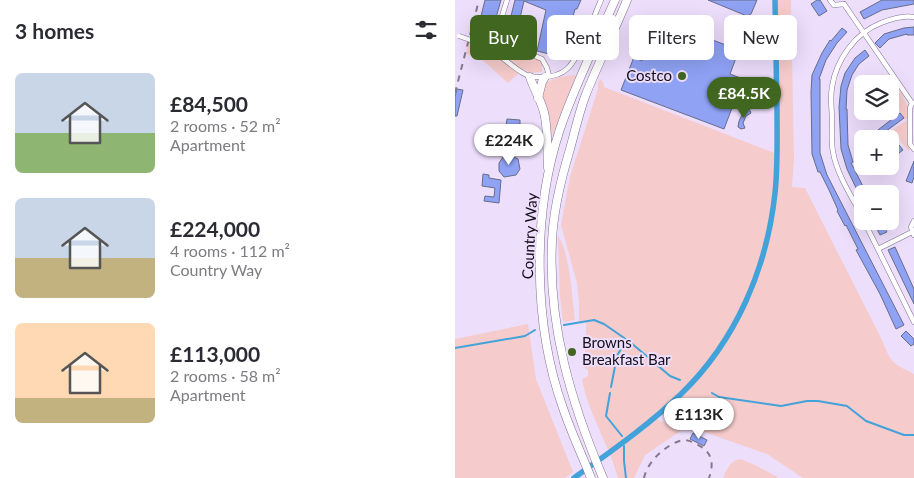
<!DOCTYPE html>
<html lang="en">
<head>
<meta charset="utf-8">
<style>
  body { margin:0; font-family:Lato,sans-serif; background:#f7f7f7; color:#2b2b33; height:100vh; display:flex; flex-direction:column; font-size:19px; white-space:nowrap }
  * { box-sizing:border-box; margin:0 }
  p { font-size:16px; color:#7c7c81 }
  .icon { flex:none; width:28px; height:28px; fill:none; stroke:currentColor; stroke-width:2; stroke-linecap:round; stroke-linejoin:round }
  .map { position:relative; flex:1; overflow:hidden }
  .sheet { display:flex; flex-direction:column; background:#fff; width:455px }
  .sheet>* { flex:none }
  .top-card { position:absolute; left:15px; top:15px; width:369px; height:45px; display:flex; gap:10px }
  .buttons { position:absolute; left:399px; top:75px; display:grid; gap:10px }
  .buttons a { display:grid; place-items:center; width:45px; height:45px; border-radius:8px; background:#fff; box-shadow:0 5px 20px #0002; font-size:25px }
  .price { position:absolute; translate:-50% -42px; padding:0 11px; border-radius:18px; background:#fff; color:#222; font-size:16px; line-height:32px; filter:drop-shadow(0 1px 2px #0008) }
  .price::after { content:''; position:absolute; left:50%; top:30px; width:15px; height:11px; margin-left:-8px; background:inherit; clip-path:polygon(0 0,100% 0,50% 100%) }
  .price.on { background:#406620; color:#fff }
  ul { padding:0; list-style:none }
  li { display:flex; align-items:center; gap:15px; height:125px; padding:0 15px }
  li span { display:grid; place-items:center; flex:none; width:140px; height:100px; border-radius:8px; color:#555 }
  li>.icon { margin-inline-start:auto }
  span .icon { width:60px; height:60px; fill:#fffc; stroke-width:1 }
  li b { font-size:21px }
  h2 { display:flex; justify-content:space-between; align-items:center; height:60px; padding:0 15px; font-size:21px }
  .pill { padding:0 18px; border-radius:8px; background:#fff; box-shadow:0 5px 20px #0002; font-size:18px; line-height:45px }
  .pill.on { background:#406620; color:#fff }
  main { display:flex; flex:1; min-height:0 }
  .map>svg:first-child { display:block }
  .green { fill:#f6cbcb }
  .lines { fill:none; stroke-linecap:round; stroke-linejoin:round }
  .stream { stroke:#42a2da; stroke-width:2 }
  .canal { stroke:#42a2da; stroke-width:5.5 }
  .building { fill:#8fa2f4; stroke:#666d89 }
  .minor-casing { stroke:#80728e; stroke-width:5.5 }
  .trunk-casing { stroke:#80728e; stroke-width:9 }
  .minor { stroke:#fff; stroke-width:4.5 }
  .trunk { stroke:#fff; stroke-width:8 }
  .rail { stroke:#84798e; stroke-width:2; stroke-dasharray:6 6; stroke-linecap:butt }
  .minor-bridge-casing { stroke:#80728e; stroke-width:5.5; stroke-linecap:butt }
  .minor-bridge { stroke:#fff; stroke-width:4.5 }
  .poi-dot { fill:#406620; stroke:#eddefc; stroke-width:2 }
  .labels { text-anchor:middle; stroke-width:4; stroke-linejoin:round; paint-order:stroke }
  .poi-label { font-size:15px; fill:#140e19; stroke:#eddefc; text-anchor:end }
  .street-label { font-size:15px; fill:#140e19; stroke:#eddefc }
</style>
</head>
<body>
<main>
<section class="sheet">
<h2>3 homes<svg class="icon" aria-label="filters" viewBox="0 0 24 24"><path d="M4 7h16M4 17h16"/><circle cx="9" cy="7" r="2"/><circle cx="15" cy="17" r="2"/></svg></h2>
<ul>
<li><span style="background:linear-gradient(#c9d6e8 60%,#8fb573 0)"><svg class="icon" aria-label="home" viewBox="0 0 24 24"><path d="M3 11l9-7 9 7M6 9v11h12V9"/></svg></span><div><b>£84,500</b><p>2 rooms · 52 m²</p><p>Apartment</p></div></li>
<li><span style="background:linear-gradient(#c9d6e8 60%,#c2b280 0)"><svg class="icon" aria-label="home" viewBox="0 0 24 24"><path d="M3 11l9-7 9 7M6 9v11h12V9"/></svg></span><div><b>£224,000</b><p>4 rooms · 112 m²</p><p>Country Way</p></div></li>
<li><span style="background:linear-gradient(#ffd9b3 75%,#c2b280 0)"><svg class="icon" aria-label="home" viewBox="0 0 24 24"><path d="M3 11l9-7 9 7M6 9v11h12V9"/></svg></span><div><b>£113,000</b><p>2 rooms · 58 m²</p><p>Apartment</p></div></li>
</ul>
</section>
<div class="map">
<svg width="459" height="478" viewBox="0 0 459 478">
  <rect width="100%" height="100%" fill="#eddefc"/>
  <path class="green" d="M320 0H336L339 159 337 187 350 188 427 340C436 363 437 363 459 374V478H348L312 454 232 426 202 413 198 417 212 424 230 428 190 455 179 478H163C154 444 133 413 127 379L133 376V370L128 367 131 344V321L124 322V302L122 283 106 225 115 177 143 89V83L145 79 148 82 149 87 322 154Z
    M16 32 30 36V39L62 53H75L87 59V72L75 73 68 69 53 83 23 56 11 54Z
    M121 75 96 139C93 128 82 93 90 84 98 77 111 76 121 75Z
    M446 92 453 107V118L450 120 440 104 435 106V99Z
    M452 120V142L455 149 453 151 441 134 433 139H425Z
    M103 236C115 252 117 298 120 320L108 322 105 296Z
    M73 324 81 379 118 472 110 478H0V339Z
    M285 459 300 465 324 478H268C272 469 275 461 285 459Z"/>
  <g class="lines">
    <path class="stream" d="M109 325 139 320 149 324 175 342 215 376 225 380
      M0 348 70 336 80 330
      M156 387 162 356 171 340
      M155 393 151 416 167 436
      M257 393 264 397 326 406 352 401H363L392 406 411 421 449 435H459
      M169 446V461L171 478"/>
    <path class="canal" d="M119 478C155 452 194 425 226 394 281 341 312 268 320 193 323 165 322 137 322 110 321 73 321 37 320 0"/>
  </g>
  <path class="building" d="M30 0H46L37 32 23 28Z
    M60 0H126L122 9H120L113 35 108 34 102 56 82 51 91 10 69 1 64 22 55 20Z
    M253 0H302L296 14 292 16Z
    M362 0H365L372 11 364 16 356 4Z
    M427 0H459V4L427 10 409 19 405 12Z
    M210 22 284 50 275 74 288 79 269 129 166 90 179 57 187 61 200 27Z
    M459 27V35H452V34L434 39 425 48 420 43 429 34 449 28Z
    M387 28 392 32 382 43 371 60 364 79H365V153L372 175 449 325 441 329 425 294 401 250 403 249 391 225 390 226 382 211 383 210 374 190 365 172H363L357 154 356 92 357 75 367 53 375 40 376 41Z
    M52 29 78 39 74 48 49 37Z
    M410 50 414 56 404 64 397 75 392 90 391 109H392L393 145 398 162 396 163 412 194H404L392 169 386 149 384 107 386 86 390 73 400 58Z
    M2 89 8 90 2 116H0V97Z
    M290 109H294L296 113 291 116 288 123 290 128 286 129 283 127 284 121Z
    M445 113 449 118 423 137 419 133Z
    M52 119 65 120V125L62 124 60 139 49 138Z
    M444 145 448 150 435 160V152Z
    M54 155 63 159 65 169 61 175 49 177 44 171V163L48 157Z
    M459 161V177L457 183 451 181Z
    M28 174 34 175V178L46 180 44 203 29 201 30 196 39 197 40 188 27 186Z
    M418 221H426L432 232 425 235Z
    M440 247 459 289V304L433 250Z
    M451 331 459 339V344L456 346 446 336Z
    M238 433 252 440 249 446 235 439Z"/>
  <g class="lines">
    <g class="minor-casing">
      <path id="minor" d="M52 0 40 39 87 59 92 68 94 76
        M375 0 379 5 389 4
        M389 4 457 103H459
        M24 43C42 50 52 64 68 73 74 77 80 77 87 77 96 77 105 75 112 69 124 59 139 16 146 0
        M457 103 455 108V144L459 149
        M408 218C397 197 382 175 378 152 376 142 377 131 377 121 377 110 375 98 377 87 381 60 400 33 426 23 436 19 448 15 459 17
        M409 221 459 322
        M459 221 456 227 459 235
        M423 249 457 232"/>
    </g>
    <g class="trunk-casing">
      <path id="trunk" d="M75 77C79 90 88 103 90 117 93 134 92 151 93 168
        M83 98 87 82 90 77
        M136 478C127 455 116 432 108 408 78 324 77 213 105 129 120 85 141 43 160 0
        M148 478C116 402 93 326 97 242 98 211 106 179 115 149 120 131 124 112 131 94 144 62 159 32 172 0"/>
    </g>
    <use href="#minor" class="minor"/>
    <use href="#trunk" class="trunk"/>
    <path class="rail" d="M0 93 24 0
      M189 478C192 462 211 444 228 440 232 440 236 441 239 443 256 450 260 461 254 478"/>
    <g class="minor-bridge-casing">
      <path id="minor-bridge" d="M4 36 24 43"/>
    </g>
    <use href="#minor-bridge" class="minor-bridge"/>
  </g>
  <g class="poi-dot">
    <circle cx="227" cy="76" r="5"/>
    <circle cx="117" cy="352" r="5"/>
  </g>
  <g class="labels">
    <g class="poi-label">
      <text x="217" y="81">Costco</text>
      <text x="127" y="348" text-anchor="start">Browns<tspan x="127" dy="17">Breakfast Bar</tspan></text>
    </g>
    <g class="street-label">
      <text transform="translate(75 236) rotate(-87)" y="5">Country Way</text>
    </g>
  </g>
</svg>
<div class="buttons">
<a><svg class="icon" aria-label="layers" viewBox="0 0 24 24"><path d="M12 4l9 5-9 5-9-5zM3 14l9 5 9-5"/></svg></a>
<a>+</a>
<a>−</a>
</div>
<b class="price on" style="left:289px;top:119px">£84.5K</b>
<b class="price" style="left:54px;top:166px">£224K</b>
<b class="price" style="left:244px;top:440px">£113K</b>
<div class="top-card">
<a class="pill on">Buy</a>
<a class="pill">Rent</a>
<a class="pill">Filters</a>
<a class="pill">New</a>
</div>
</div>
</main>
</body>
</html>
